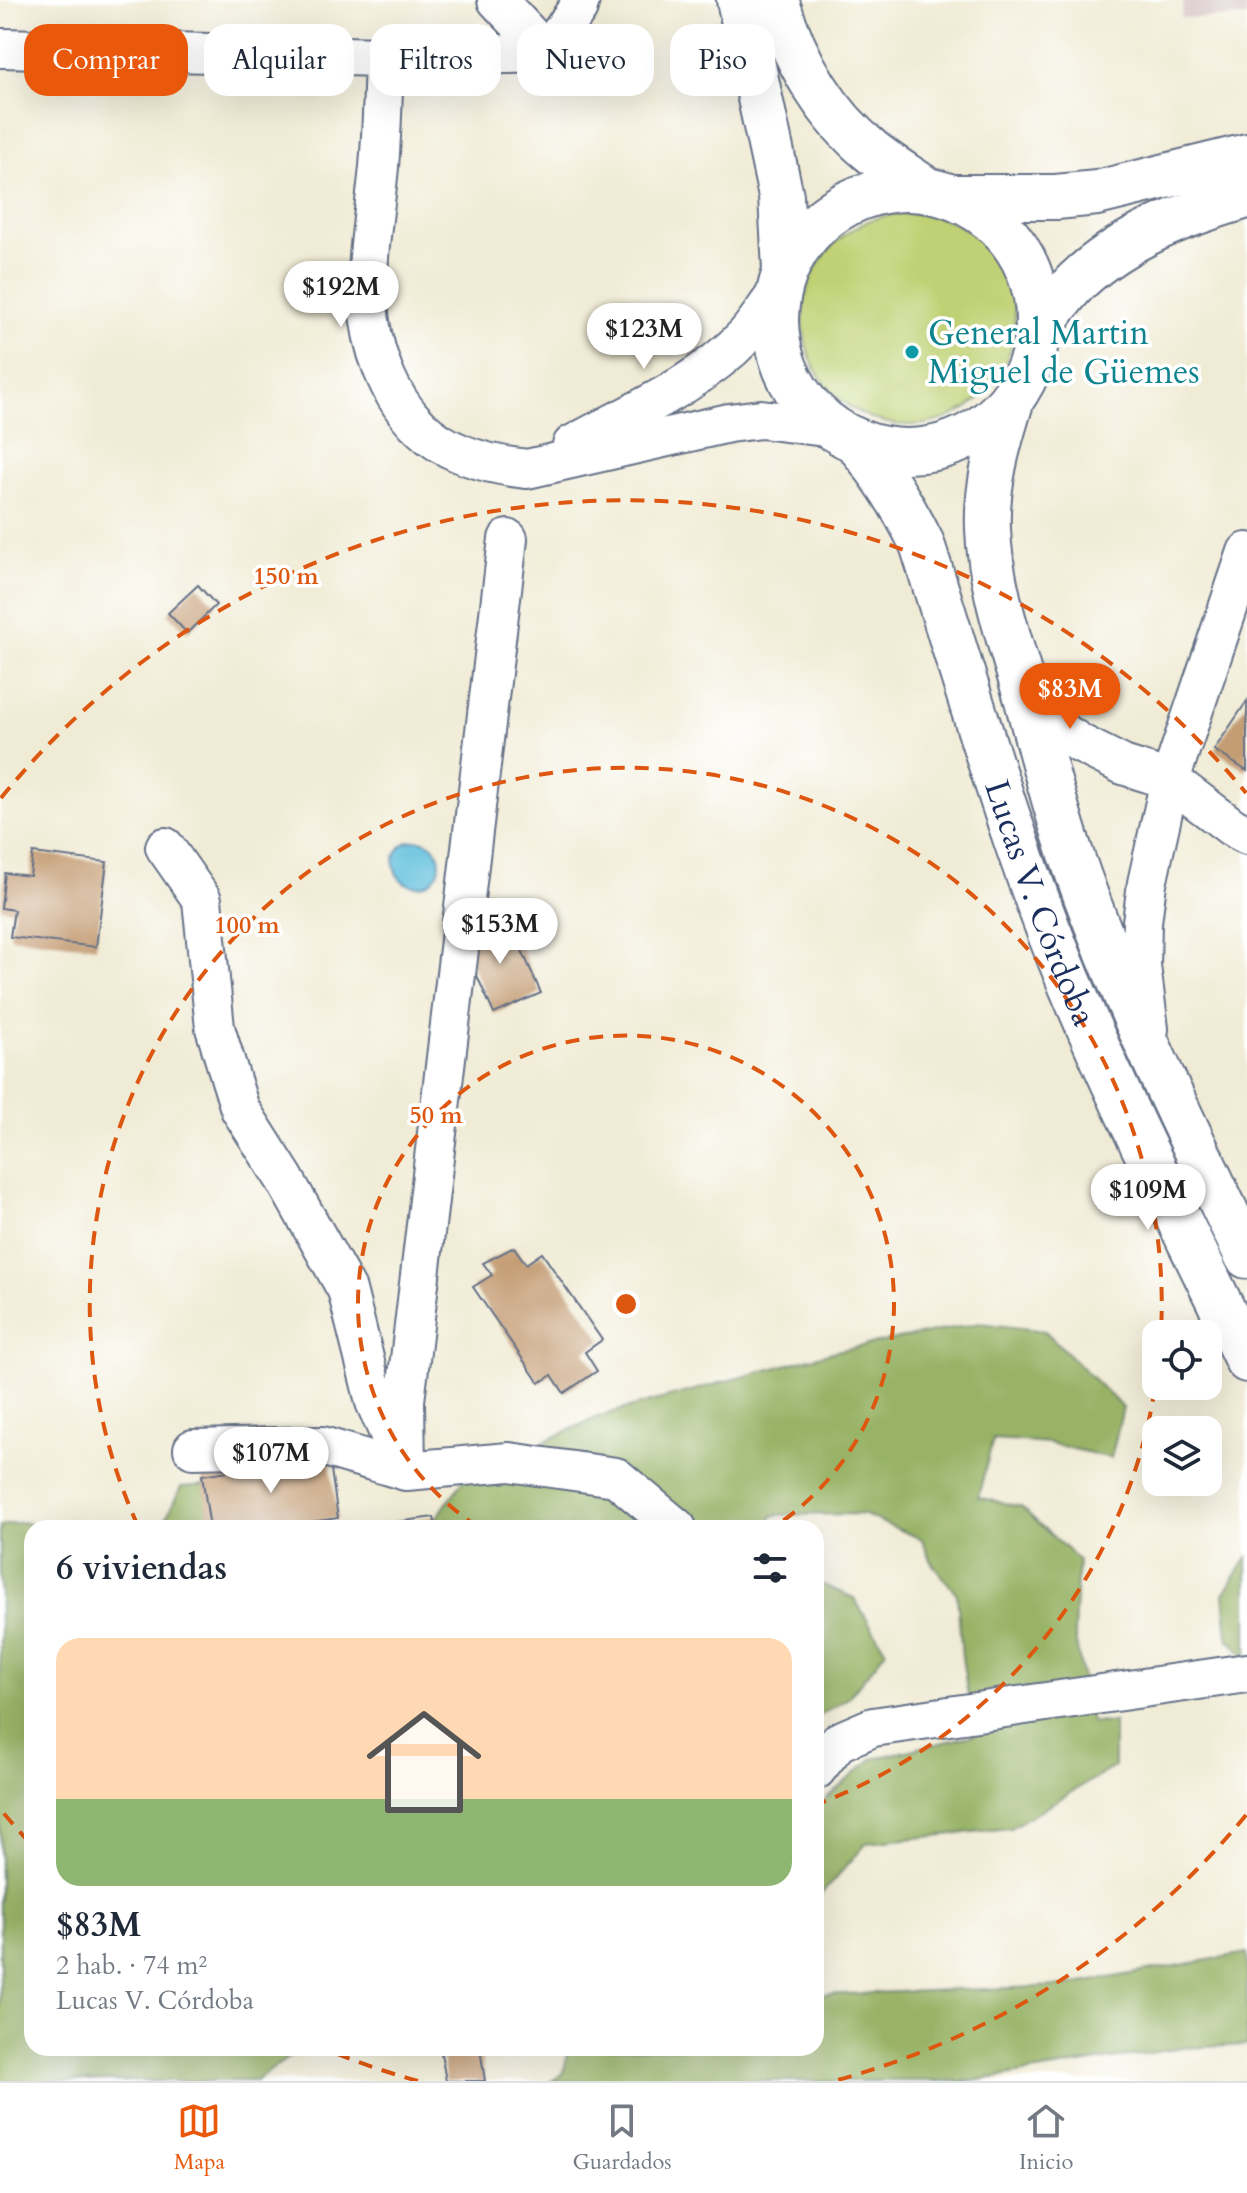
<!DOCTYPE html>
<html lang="es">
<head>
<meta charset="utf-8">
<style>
  body { margin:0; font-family:Cardo,serif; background:#f6f6f7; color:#1f2937; height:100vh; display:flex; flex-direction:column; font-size:30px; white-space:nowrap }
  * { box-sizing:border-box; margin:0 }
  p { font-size:26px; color:#747a83 }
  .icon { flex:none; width:44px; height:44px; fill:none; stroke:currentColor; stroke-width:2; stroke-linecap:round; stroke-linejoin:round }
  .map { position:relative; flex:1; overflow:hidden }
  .details { position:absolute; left:24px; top:1520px; width:800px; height:536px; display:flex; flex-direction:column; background:#fff; border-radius:24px; box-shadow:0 8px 32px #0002 }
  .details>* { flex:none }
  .top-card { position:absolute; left:24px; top:24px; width:800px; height:72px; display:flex; gap:16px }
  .fabs { position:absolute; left:1142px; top:1320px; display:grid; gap:16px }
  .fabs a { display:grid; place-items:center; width:80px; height:80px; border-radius:16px; background:#fff; box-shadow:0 8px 32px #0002; font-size:40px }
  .price { position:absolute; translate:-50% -68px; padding:0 18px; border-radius:28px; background:#fff; color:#222; font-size:26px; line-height:52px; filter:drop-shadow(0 2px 4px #0008) }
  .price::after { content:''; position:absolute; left:50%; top:48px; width:24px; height:18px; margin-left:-12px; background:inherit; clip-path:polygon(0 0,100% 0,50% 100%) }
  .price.active { background:#ea580c; color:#fff }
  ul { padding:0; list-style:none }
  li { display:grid; align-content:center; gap:16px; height:424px; padding:0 32px }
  li span { display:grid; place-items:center; height:248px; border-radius:24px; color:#555 }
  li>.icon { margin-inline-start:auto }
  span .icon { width:144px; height:144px; fill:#fffc; stroke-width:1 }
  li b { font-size:34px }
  h2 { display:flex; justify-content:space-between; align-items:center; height:96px; padding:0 32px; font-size:34px }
  .pill { padding:0 28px; border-radius:24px; background:#fff; box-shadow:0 8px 32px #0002; font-size:28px; line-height:72px }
  .pill.active { background:#ea580c; color:#fff }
  .dock { display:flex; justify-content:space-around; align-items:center; height:112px; border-top:2px solid #e0e1e3; background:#fff; font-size:22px; color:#747a83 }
  .dock a { display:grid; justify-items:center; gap:4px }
  .dock .active { color:#ea580c }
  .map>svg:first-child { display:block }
  .industrial { fill:#d2bfc0 }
  .green { fill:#c0d174; stroke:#6e8069; stroke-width:2 }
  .forest { fill:#98b366; stroke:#5a7162; stroke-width:2 }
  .water { fill:#5dbedb; stroke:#3c769c; stroke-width:2 }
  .building { fill:#c49d74 }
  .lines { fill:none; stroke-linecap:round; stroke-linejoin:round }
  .minor-casing { stroke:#667187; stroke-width:42 }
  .major-casing { stroke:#667187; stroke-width:48 }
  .minor { stroke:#fff; stroke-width:38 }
  .major { stroke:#fff; stroke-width:44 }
  .ring { fill:none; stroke:#de5710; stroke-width:4; stroke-dasharray:14 10 }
  .culture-dot { fill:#0f9aa8; stroke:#fff; stroke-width:3 }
  .labels { text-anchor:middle; stroke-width:7; stroke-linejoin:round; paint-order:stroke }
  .culture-label { font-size:34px; fill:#0d838f; stroke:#fff; text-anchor:start }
  .street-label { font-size:34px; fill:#1b2f5e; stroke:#fff }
  .centre { fill:#de5710; stroke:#fff; stroke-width:4 }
  .ring-label { font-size:24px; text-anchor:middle; font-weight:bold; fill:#de5710; stroke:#fff; stroke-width:7; stroke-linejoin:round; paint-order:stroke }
</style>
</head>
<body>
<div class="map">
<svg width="1247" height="2081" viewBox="0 0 1247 2081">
  <rect width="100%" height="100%" fill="#fff"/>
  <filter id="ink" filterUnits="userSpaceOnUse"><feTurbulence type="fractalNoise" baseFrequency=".0125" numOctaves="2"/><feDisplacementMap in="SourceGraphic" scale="16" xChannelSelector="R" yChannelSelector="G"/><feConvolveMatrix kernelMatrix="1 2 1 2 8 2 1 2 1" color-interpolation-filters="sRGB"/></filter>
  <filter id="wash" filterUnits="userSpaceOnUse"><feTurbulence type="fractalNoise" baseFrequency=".006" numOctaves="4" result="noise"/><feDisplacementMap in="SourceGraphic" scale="32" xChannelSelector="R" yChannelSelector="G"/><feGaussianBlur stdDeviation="1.8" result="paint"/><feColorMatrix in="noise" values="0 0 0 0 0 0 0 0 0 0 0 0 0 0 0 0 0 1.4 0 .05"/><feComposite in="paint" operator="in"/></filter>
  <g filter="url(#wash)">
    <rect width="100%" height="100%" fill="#f0ebd4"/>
    <path class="industrial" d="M1184 0H1247V17L1181 18Z"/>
    <path class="green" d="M803 319a106 106 0 1 1 212 0a106 106 0 1 1-212 0Z"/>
    <path class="forest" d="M980 1323 1045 1331 1123 1408 1111 1458 1049 1443 993 1439 978 1497 1021 1507 1078 1560 1074 1632 1091 1722 1114 1723V1767L1010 1828 867 1843 816 1900V1807L872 1759 974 1735 962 1657 957 1594 931 1562 922 1539 862 1514 773 1515 766 1528H429L465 1478 600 1416 836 1351Z
      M235 1483 334 1528H161L181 1487Z
      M23 1522 42 1528H32V2048H301L256 2081H0V1526Z
      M1247 1558V1658L1228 1638 1224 1594Z
      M816 1582 854 1598 886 1651 848 1698 816 1718Z
      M1247 1953V2045L1181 2048 973 2081H551L563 2074 569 2048H816V1995L1065 1986Z"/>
    <path class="water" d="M394 863a23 23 0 1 1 46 0a23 23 0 1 1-46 0Z"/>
    <g id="blocks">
      <path class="building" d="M198 585 216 605 187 633 168 613Z
        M1247 701V771L1214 750Z
        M33 853 107 862 96 947 10 937 14 910 1 908 5 873 30 876Z
        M496 917 504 934 513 930 541 993 494 1014 466 951 469 929Z
        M514 1247 526 1264 542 1253 602 1340 585 1352 597 1371 564 1393 552 1375 539 1383 473 1287 492 1275 483 1263Z
        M329 1456 338 1518 272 1528H210L202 1475Z
        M434 1517 436 1528H373V1525Z
        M440 2048H480L485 2081H446Z"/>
    </g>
  </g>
  <g filter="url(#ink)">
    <use href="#blocks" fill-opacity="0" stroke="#667187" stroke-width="2"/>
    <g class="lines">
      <g class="minor-casing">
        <path id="minor" d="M497 0 547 53
          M0 48 384 57 547 53
          M547 53 578 8 580 0
          M384 57C383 94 382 130 379 167 375 210 366 257 368 301 370 345 388 397 421 428 448 455 490 465 527 469L729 423 761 419 833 428
          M572 445C630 413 698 385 745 336 757 323 767 306 778 292
          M1029 710 1081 744 1123 765 1170 780 1232 827 1247 835
          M165 847 202 900 215 1028 240 1109 284 1178 347 1290 375 1402 400 1458
          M1149 1029 1141 966 1142 922 1147 883 1170 780 1247 552
          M193 1449 322 1446 406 1471 509 1462 616 1477 677 1528
          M406 1471 405 1401 508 539
          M816 1770 838 1742 873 1727 1247 1673"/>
      </g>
      <g class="major-casing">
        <g id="major">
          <path d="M739 0 781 196 785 270"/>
          <path d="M776 0C794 58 823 112 871 151 888 165 909 177 927 190"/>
          <circle cx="907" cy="320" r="131"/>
          <path d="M954 197H1056L1097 193 1247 156"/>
          <path d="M1038 329C1051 313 1063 295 1077 281 1124 236 1186 214 1247 196"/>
          <path d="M1012 399C999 441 986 484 988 529 990 586 1011 645 1027 700 1041 752 1054 805 1072 857 1119 994 1185 1125 1247 1256"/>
          <path id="s1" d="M855 440C882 472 903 505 922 544 969 692 1011 843 1071 986 1124 1113 1188 1236 1247 1360"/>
        </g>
      </g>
      <use href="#minor" class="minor"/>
      <use href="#major" class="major"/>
    </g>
  </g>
  <g class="ring">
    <path d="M478 1527A268 268 0 1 1 774 1527"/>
    <path d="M1155 1388A536 536 0 0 1 818 1804M138 1526A536 536 0 1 1 1161 1332"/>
    <path d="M1246 1815A804 804 0 0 1 834 2081M418 2081A804 804 0 0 1 325 2049M29 1842A804 804 0 0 1 1 1810M1 798A804 804 0 0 1 1246 793"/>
  </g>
  <circle class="culture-dot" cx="912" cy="352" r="8"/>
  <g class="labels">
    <g class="culture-label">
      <text x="928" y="344">General Martin<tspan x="928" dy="39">Miguel de Güemes</tspan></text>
    </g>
    <g class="street-label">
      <text dy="12" stroke="none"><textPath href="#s1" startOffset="502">Lucas V. Córdoba</textPath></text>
    </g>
  </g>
  <circle cx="626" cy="1304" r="12" class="centre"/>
  <g class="ring-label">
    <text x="286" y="584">150 m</text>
    <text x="247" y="933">100 m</text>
    <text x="436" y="1123">50 m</text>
  </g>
</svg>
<div class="fabs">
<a><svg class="icon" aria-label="locate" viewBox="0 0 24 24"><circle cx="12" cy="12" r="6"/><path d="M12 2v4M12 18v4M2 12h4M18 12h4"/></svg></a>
<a><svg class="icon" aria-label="layers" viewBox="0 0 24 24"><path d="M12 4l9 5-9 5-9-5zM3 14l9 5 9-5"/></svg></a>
</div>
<b class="price" style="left:341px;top:329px">$192M</b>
<b class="price" style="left:644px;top:371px">$123M</b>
<b class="price active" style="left:1070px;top:731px">$83M</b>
<b class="price" style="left:500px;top:966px">$153M</b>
<b class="price" style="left:1148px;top:1232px">$109M</b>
<b class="price" style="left:271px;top:1495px">$107M</b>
<div class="top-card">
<a class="pill active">Comprar</a>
<a class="pill">Alquilar</a>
<a class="pill">Filtros</a>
<a class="pill">Nuevo</a>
<a class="pill">Piso</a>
</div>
<section class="details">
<h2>6 viviendas<svg class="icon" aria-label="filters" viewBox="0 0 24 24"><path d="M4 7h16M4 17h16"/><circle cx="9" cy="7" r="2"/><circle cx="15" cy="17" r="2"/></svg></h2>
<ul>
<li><span style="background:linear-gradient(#ffd9b3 65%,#8fb573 0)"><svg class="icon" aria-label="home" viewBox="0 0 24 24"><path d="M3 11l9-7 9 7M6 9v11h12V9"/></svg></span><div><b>$83M</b><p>2 hab. · 74 m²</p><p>Lucas V. Córdoba</p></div></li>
</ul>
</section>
</div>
<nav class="dock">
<a class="active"><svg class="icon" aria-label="map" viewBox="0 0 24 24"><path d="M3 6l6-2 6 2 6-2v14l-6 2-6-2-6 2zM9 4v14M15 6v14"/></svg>Mapa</a>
<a><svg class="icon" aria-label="saved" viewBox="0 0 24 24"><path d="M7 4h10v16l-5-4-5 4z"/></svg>Guardados</a>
<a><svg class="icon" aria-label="home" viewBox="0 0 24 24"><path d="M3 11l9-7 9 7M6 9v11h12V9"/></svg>Inicio</a>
</nav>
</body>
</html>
